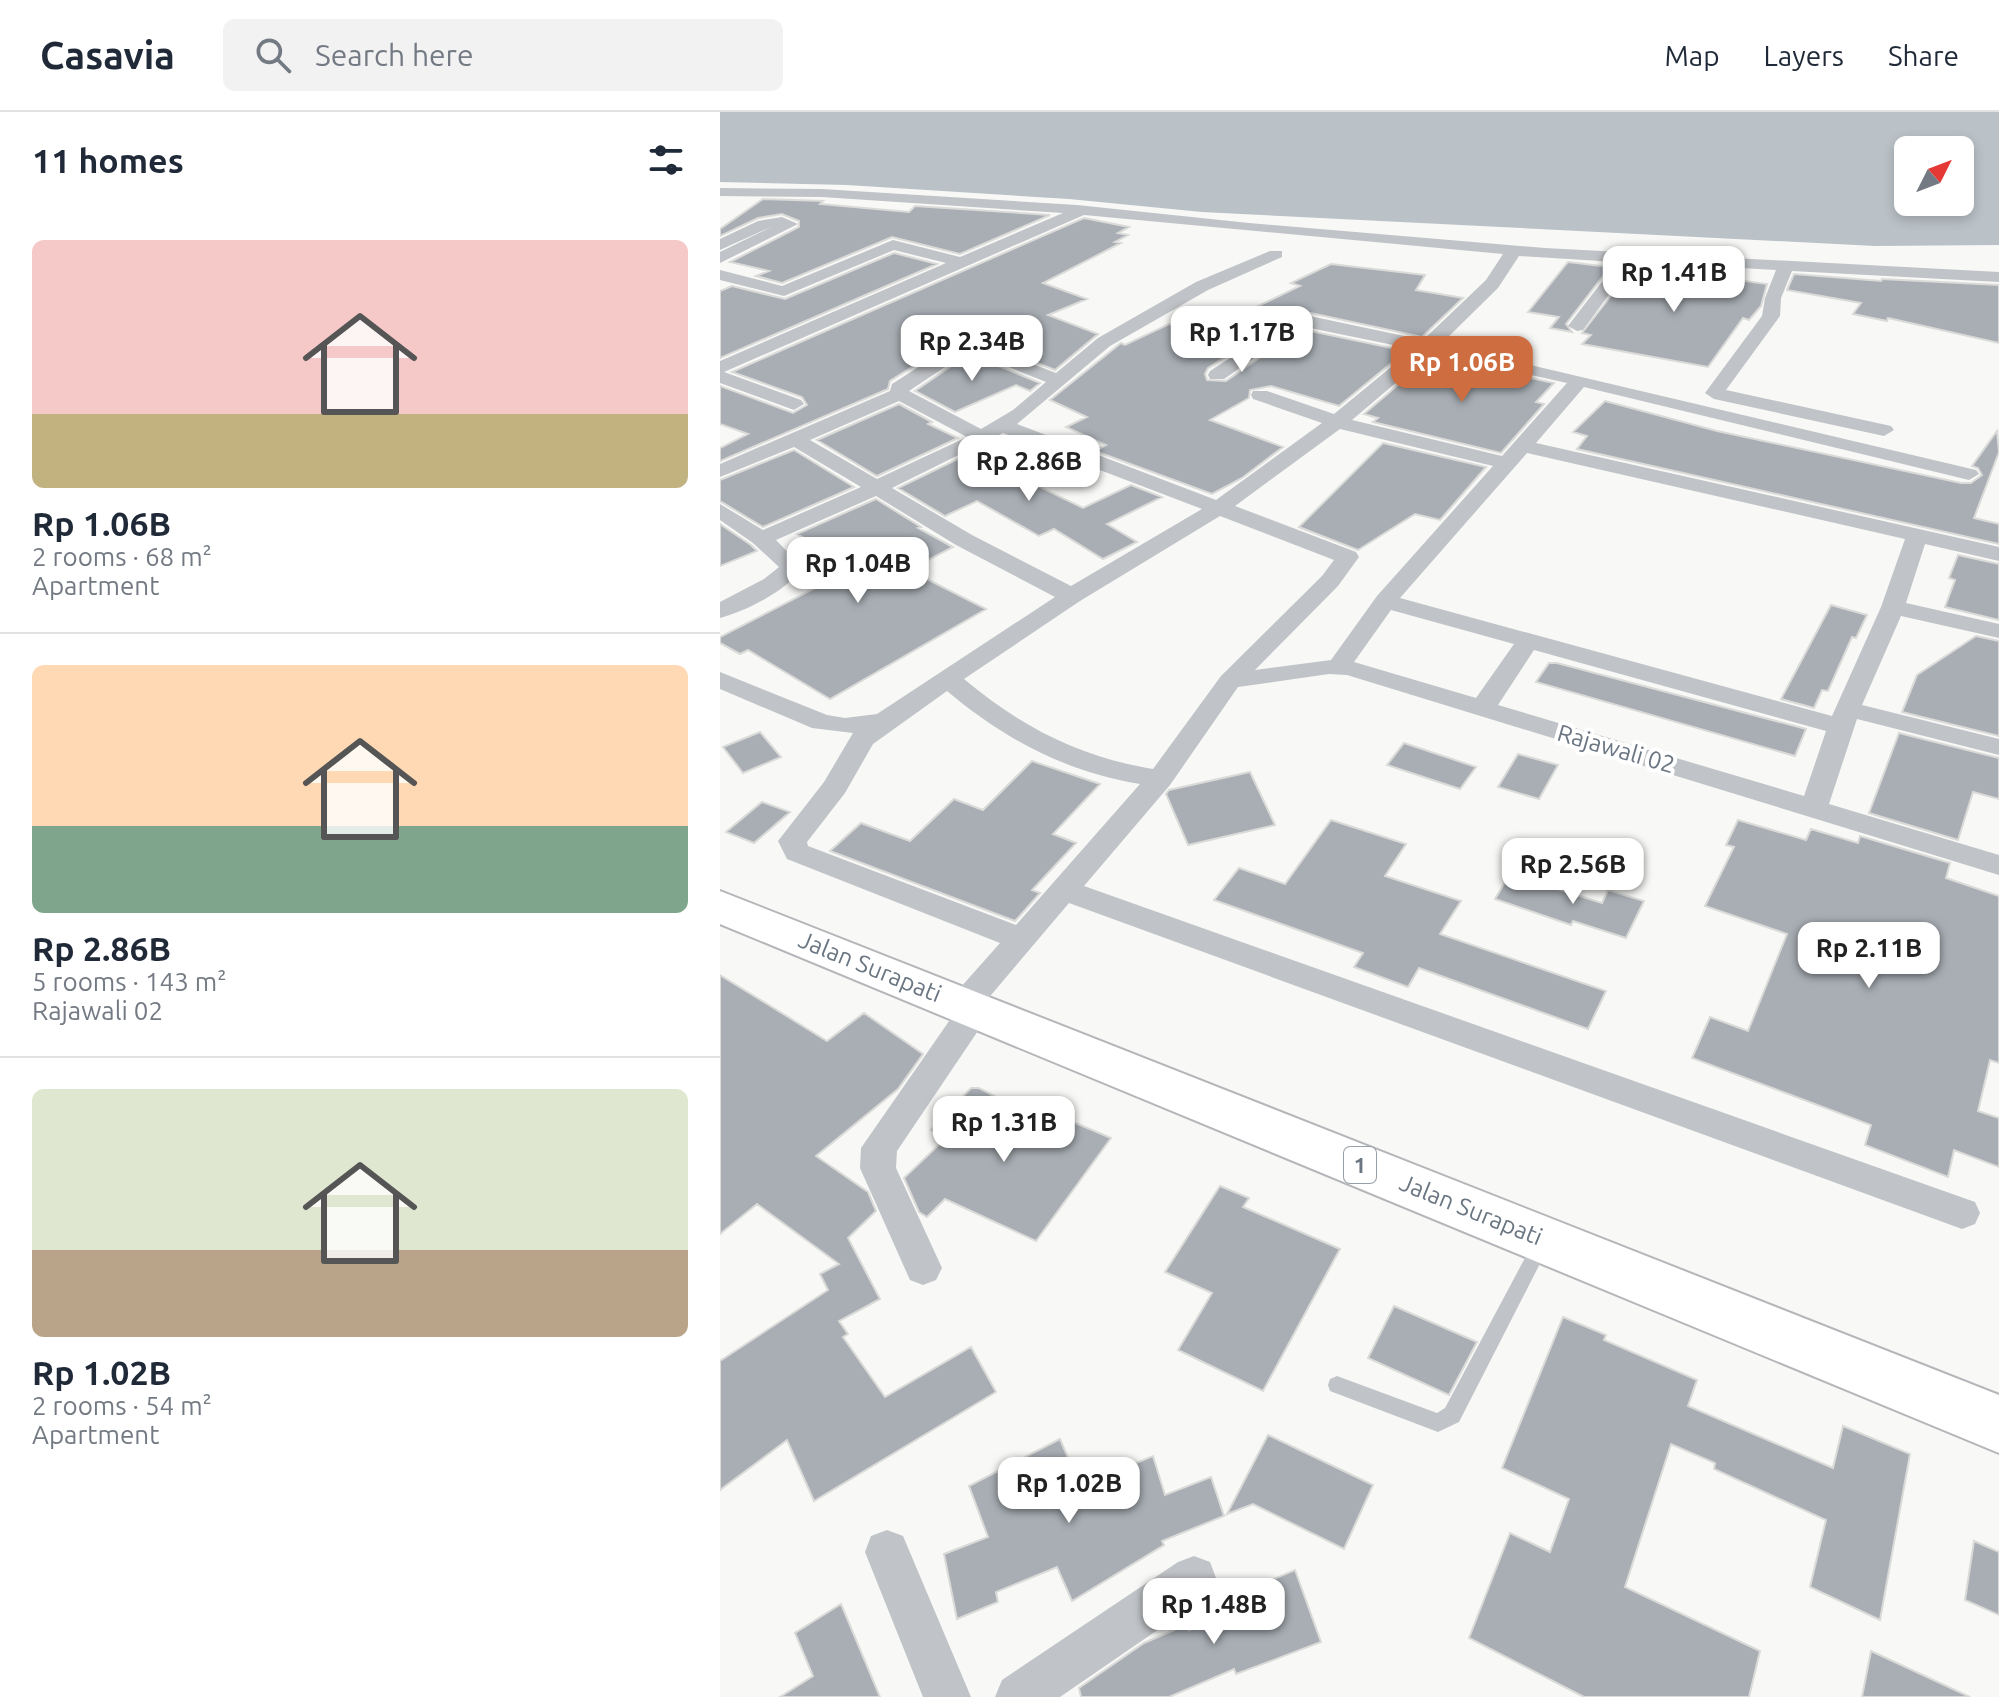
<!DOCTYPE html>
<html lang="en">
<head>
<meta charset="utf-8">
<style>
  body { margin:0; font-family:Ubuntu,sans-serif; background:#f2f2f3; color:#1f2937; height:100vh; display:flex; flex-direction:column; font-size:30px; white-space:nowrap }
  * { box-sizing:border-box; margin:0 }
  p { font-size:26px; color:#747a83 }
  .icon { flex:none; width:44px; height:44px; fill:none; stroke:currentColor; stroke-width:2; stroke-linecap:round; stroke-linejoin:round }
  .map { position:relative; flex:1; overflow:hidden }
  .drawer { display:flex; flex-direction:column; background:#fff; width:720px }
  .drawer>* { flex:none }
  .needle { width:52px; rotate:48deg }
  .buttons { position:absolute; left:1174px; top:24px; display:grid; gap:16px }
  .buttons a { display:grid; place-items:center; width:80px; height:80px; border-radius:12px; background:#fff; box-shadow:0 4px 12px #0003; font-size:40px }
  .price { position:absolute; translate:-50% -68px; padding:0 18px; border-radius:16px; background:#fff; color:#222; font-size:26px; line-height:52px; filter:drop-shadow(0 2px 4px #0008) }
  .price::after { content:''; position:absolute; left:50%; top:48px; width:24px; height:18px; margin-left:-12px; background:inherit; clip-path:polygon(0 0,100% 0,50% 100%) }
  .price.on { background:#ce6e40; color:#fff }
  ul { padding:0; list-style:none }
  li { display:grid; align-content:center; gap:16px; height:424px; padding:0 32px }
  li+li { border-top:2px solid #e0e1e3 }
  li span { display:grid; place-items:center; height:248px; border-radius:12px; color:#555 }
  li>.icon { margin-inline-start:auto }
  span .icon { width:144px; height:144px; fill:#fffc; stroke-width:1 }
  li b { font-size:34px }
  h2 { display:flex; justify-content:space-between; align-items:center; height:96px; padding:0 32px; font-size:34px }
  header { display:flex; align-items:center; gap:48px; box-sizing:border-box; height:112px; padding:0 40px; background:#fff; border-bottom:2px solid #e0e1e3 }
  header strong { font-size:38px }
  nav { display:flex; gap:44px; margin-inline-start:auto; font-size:28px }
  .search { width:560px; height:72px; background:#f2f2f3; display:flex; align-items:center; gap:20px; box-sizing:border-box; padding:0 28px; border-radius:12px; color:#747a83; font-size:30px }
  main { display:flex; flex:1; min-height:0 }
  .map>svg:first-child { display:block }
  .water { fill:#bac2c7; fill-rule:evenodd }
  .building { fill:#a8aeb4; stroke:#dadad8; stroke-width:2 }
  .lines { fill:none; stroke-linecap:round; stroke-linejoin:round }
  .highway-casing { stroke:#b4b6ba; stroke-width:4 }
  .lane { fill:#c0c3c7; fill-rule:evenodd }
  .street { fill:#c0c3c7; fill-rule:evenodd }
  .highway { fill:#fff; fill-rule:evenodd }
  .labels { text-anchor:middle; stroke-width:8; stroke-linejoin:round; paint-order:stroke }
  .shield { fill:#fff; stroke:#979fa8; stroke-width:2 }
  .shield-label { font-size:22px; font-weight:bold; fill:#6b7683 }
  .street-label { font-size:24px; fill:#6b7683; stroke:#fff }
</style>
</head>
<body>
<header>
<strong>Casavia</strong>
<div class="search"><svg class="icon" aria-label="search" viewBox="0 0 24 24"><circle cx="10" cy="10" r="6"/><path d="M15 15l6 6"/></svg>Search here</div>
<nav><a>Map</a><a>Layers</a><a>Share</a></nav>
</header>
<main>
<section class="drawer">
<h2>11 homes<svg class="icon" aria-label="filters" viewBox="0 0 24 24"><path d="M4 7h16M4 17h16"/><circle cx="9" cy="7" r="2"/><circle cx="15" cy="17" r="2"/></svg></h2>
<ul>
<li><span style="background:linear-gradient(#f6c9c9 70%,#c2b280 0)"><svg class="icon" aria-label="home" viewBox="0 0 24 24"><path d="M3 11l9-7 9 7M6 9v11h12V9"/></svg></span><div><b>Rp 1.06B</b><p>2 rooms · 68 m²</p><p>Apartment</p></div></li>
<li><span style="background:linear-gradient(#ffd9b3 65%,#7fa58c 0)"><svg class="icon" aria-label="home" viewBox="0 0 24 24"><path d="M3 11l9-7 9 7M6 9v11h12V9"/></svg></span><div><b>Rp 2.86B</b><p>5 rooms · 143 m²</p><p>Rajawali 02</p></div></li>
<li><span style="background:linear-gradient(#dfe7d0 65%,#b9a48a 0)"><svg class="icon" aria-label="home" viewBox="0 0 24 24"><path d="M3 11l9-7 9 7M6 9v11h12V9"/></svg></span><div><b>Rp 1.02B</b><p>2 rooms · 54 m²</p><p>Apartment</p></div></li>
</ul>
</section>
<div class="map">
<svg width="1279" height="1585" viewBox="0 0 1279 1585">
  <rect width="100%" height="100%" fill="#f8f8f6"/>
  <path class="water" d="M0 0H1279V133L1155 134 482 100 349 87 127 73 0 70ZM1188 38H1240V90H1188Z"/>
  <path class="building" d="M43 87 103 89 100 92 189 100 195 94 330 103 240 142 172 125 62 171 36 164 49 159 10 150 79 115V109L62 102 38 106 0 124V117Z
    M364 106 409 115 398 121 408 123 395 130 401 131 323 171 367 187 328 203 378 222 335 258 252 225 235 228 170 269 168 277 0 349V336L28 322 0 312V274L73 301 87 293 82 285 12 260Z
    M174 141 217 152 0 246V179L12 174 65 187Z
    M848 150 890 155 846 212 852 220 830 216 839 205 808 200Z
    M611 152 705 163 696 178 743 186 702 225 586 200 575 201 488 256 485 262 487 268 506 269 581 217 686 239 619 294 551 274 530 278 529 286 490 308 563 335 522 366 492 382 375 339 386 333 346 315 367 305 330 288 401 231 405 233 449 212 480 222 580 174 571 171Z
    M921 153 1004 158 1003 166 1047 172 1041 194 1029 208 1023 206 988 255 862 232 871 223 862 221 911 158 920 159Z
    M1074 162 1161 169 1162 167 1279 173V231L1168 206 1167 209 1133 202 1141 191 1067 178Z
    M249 242 320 271 310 279 296 273 235 300 195 279Z
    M712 244 834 271 816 290 824 292 781 341 653 310 658 306 644 302Z
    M885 289 997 319 1241 371H1251L1262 363 1258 356 1252 354 1277 319 1279 340 1254 406 1279 412V432L857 337 867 324 853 320Z
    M179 292 212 310 208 312 238 326 157 364 97 328Z
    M663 331 766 355 720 408 695 402 638 438 579 415Z
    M74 338 134 375 43 415 0 389V368Z
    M250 341 363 396 411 373 442 385 387 412 417 430 383 447 334 417 319 424 257 389 225 404 178 376Z
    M156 387 201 415 198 416 233 435 189 458 266 497 110 587 28 538 20 542 0 531V525L136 455 77 422Z
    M0 412 31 433 37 439 0 454Z
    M1238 443 1279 452V508L1225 495 1235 468 1229 466Z
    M1111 493 1147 503 1136 526 1132 525 1108 579 1102 578 1094 596 1061 587Z
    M1256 524 1279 529V624L1182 600 1197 563Z
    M829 551H837L1086 617 1075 644 816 570Z
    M40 620 61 645 23 661 3 635Z
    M1179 621 1279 646V687L1253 680 1238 728 1149 701Z
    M684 631 756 655 740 677 667 653Z
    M798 642 838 653 819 687 778 675Z
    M312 649 380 672 333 722 356 731 312 778 320 781 295 809 110 739 141 711 190 729 234 687 263 698Z
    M530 660 555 713 468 733 446 682 449 678Z
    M42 690 70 700 34 731 6 720Z
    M611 708 686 732 665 764 741 789 720 822 886 879 868 917 699 856 688 875 634 855 643 841 494 788 519 756 565 772Z
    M1018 708 1086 728 1091 717 1138 731 1140 724 1230 751 1226 766 1279 784V951L1270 948 1258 999 1279 1006V1055L1234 1038 1228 1065 1145 1033 1151 1013 972 946 990 905 1028 919 1067 822 985 794 1014 735 1006 733Z
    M790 762 882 791 888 778 924 789 906 826 853 809 851 813 775 787Z
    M0 863 107 929 144 901 203 942 178 977 96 1044 148 1080 156 1099 128 1126 160 1187 119 1209 128 1222 123 1225 165 1285 251 1235 276 1280 94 1389 67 1328 0 1378V1249L108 1178 100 1162 119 1152 37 1092 0 1122Z
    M251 976H259L331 1014 339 1004 391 1026 316 1129 225 1087 207 1105 199 1100 184 1066 226 1026 211 1018Z
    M500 1074 529 1086 523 1095 620 1137 543 1279 458 1238 492 1181 445 1160Z
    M674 1194 757 1230 729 1283 648 1246Z
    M843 1205 886 1223 884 1228 977 1268 968 1294 1113 1356 1123 1314 1190 1342 1160 1508 1090 1475 1106 1408 994 1357 995 1351 951 1332 905 1475 1040 1539 1029 1585H864L749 1526 790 1421 830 1440 849 1387 782 1356Z
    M548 1323 653 1373 624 1437 533 1392 507 1402Z
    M340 1327 360 1374 433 1344 445 1383 491 1365 504 1404 442 1429 444 1433 352 1489 337 1455 276 1480 278 1490 237 1507 224 1442 268 1425 249 1374Z
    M1254 1429 1279 1440V1503L1245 1488Z
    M575 1458 601 1530 516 1562 514 1557 449 1585H361L359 1576 424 1531 468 1512 469 1518 542 1488 537 1474Z
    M121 1492 160 1585H60L93 1564 75 1521Z
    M1151 1539 1250 1585H1142Z"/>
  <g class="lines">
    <g class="highway-casing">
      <path id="highway" d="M0 779 1279 1283V1341L0 812Z"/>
    </g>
    <path class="lane" d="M820 1126 826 1129 829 1134 739 1310 718 1320 610 1279 608 1273 610 1267 617 1264 717 1301 725 1296 814 1129Z"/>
    <path class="street" d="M0 76 102 77 357 93 529 111 825 136 1279 160V170L1072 159 1061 186 1060 204 1006 278 1171 314 1174 318 1164 324 994 287 985 281 1042 204 1045 186 1056 158 913 150 863 218 857 219 848 214 897 150 799 144 778 176 721 232 1256 358 1259 362 1249 368 864 275 816 331 1279 435V449L1205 432 1186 491 1279 512V526L1181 504 1142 593 1279 627V643L1137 607 1109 692 1279 743V763L627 563 609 562 518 575 450 673 364 774 1255 1090 1260 1101 1255 1112 1242 1117 349 791 266 889 271 898 266 907 177 1039 176 1056 222 1156 216 1168 203 1173 190 1168 140 1056 141 1036 234 902 228 893 233 884 280 831 67 747 58 729 104 670 133 621 92 616 0 577V560L107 603 125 606 157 602 335 485 236 433 156 384 56 428 83 456C67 478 27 499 0 506V490L44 467 59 455 33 431 0 408V392L43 418 141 375 74 335 0 365V352L170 279 172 272 236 231 251 228 336 261 378 226 476 170 550 139H562V145L488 178 390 234 297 312 496 388 602 311 533 287 531 283 533 279H547L614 302 693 237 580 214 504 267H490L488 263 490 259 575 204 585 203 703 228 766 168 783 142 364 103 4 260 81 288 84 292 74 298 0 271V249L226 151 174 138 64 184 0 168V158L62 174 173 128 240 145 343 101 102 85 0 84ZM249 239 326 270 293 298 261 317 189 279ZM711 241 847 271 782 344 632 308ZM179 289 247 325 157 367 90 328ZM620 317 773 354 657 484 611 548 535 558 618 474 639 445 636 440 515 394ZM283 321 482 397 351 474 252 423 172 376ZM807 341 1185 427 1161 495 1112 604 680 486ZM500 404 614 448 602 464 501 564 433 657C360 645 301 615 244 567L360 489ZM671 498 794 532 756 586 634 550ZM814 538 1106 619 1084 684 778 593ZM227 579C284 627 346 660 420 672L296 813 88 734 87 730 125 681 153 632Z
      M62 105 78 112 0 151V140L53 114 0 138V127L38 109Z
      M167 1418 183 1424 251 1585H203L145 1440 151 1424Z
      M474 1444 490 1450 496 1466 490 1482 340 1585H275L282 1568 458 1450Z"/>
    <use href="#highway" class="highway"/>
  </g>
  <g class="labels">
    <rect class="shield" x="624" y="1035" width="32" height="36" rx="6"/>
    <g class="shield-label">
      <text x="640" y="1061">1</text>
    </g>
    <g class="street-label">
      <text transform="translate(896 637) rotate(16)" y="8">Rajawali 02</text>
      <text transform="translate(150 855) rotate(22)" y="8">Jalan Surapati</text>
      <text transform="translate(751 1098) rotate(22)" y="8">Jalan Surapati</text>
    </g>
  </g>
</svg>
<div class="buttons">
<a><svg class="needle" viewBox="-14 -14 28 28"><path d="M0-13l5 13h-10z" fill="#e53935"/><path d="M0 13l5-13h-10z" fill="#747a83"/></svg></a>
</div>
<b class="price" style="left:954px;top:202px">Rp 1.41B</b>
<b class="price" style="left:522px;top:262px">Rp 1.17B</b>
<b class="price" style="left:252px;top:271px">Rp 2.34B</b>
<b class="price on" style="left:742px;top:292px">Rp 1.06B</b>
<b class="price" style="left:309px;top:391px">Rp 2.86B</b>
<b class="price" style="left:138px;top:493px">Rp 1.04B</b>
<b class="price" style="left:853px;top:794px">Rp 2.56B</b>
<b class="price" style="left:1149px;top:878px">Rp 2.11B</b>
<b class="price" style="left:284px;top:1052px">Rp 1.31B</b>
<b class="price" style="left:349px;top:1413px">Rp 1.02B</b>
<b class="price" style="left:494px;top:1534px">Rp 1.48B</b>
</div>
</main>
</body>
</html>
